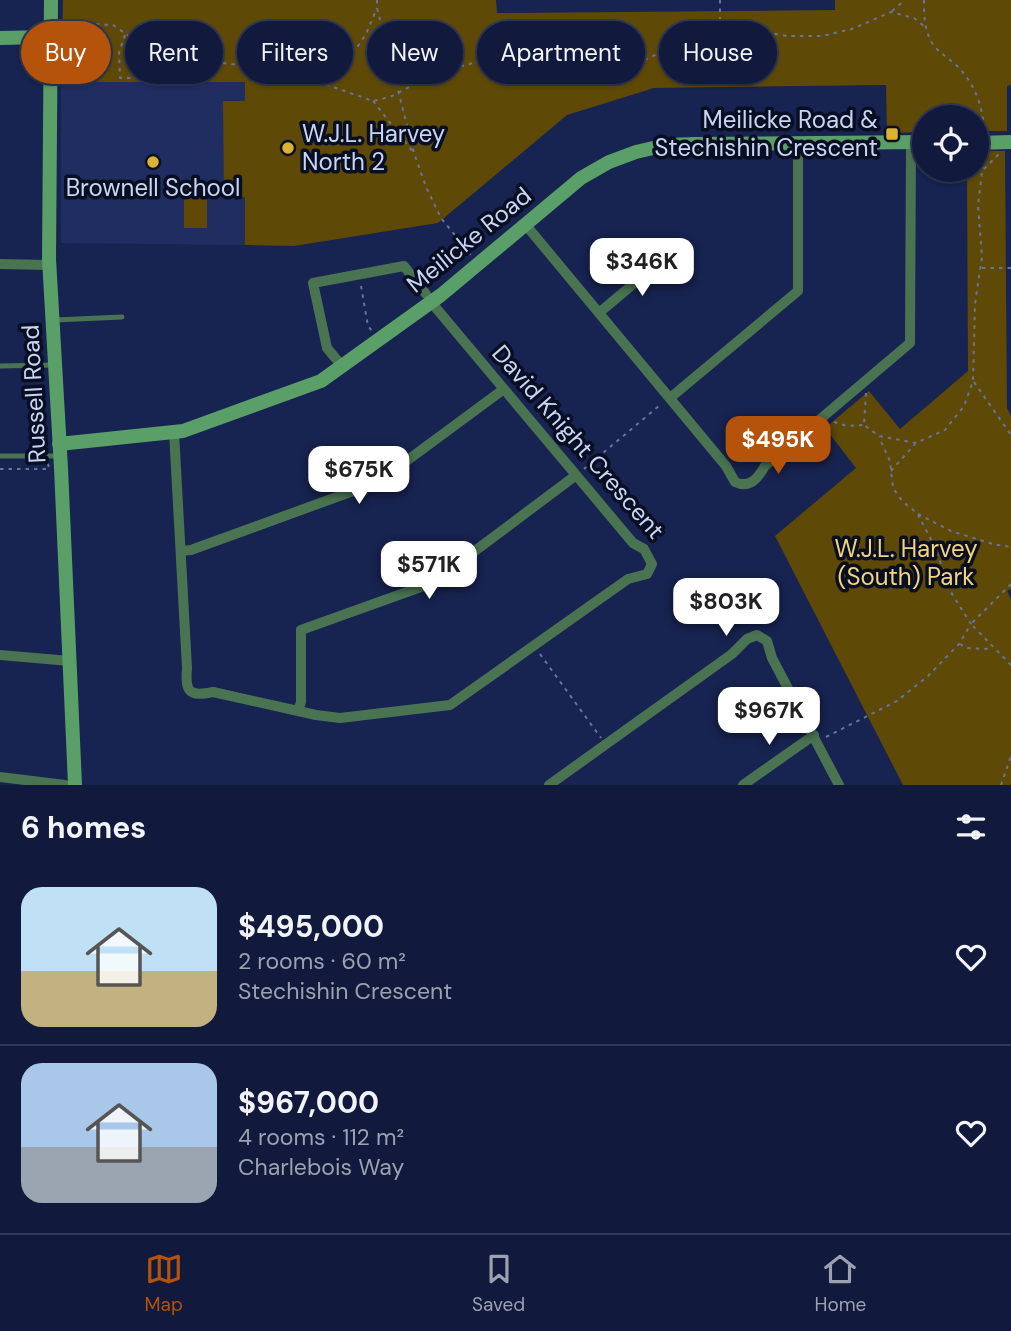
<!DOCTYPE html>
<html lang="en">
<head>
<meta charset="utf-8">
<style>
  body { margin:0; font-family:"DM Sans",sans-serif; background:#1a2343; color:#f1f3f6; height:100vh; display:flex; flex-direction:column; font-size:26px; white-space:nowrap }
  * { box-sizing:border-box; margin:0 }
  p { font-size:23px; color:#9ca1af }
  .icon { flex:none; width:38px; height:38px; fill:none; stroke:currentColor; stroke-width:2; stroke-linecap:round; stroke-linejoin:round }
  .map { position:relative; height:785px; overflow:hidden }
  .sheet { display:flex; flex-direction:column; background:#111a3c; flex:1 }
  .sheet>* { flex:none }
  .hud { position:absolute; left:21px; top:21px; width:970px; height:63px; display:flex; gap:14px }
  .controls { position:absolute; left:912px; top:105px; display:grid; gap:14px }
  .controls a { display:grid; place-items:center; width:77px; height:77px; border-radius:50%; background:#111a3c; box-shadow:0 2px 5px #0004,0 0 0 2px #303856; font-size:35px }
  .price { position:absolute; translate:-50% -60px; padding:0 16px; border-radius:14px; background:#fff; color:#222; font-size:23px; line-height:46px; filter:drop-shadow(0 2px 4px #0008) }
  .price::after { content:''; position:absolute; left:50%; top:42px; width:21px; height:16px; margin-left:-10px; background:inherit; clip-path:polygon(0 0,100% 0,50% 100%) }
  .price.selected { background:#b45309; color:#fff }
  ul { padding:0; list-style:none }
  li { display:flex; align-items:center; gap:21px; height:175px; padding:0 21px }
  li+li { border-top:2px solid #303856 }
  li span { display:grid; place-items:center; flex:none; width:196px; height:140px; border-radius:21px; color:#555 }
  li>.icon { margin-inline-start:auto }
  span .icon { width:84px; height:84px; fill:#fffc; stroke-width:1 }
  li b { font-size:30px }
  h2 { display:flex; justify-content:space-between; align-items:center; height:84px; padding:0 21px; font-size:30px }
  .pill { padding:0 24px; border-radius:32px; background:#111a3c; box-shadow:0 2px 5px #0004,0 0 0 2px #303856; font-size:24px; line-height:63px }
  .pill.selected { background:#b45309; color:#fff }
  .menu { display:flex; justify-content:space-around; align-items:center; height:98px; border-top:2px solid #303856; background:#111a3c; font-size:19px; color:#9ca1af }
  .menu a { display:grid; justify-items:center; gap:4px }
  .menu .selected { color:#b45309 }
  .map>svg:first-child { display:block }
  .built { fill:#1f2d60 }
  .park { fill:#5e4906 }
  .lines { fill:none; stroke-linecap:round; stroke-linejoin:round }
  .path { stroke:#68749a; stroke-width:2; stroke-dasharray:3.5 5; stroke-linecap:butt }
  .lane { stroke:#4a7451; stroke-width:5 }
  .street { stroke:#4a7451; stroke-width:10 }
  .secondary { stroke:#599f67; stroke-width:14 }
  .poi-dot { fill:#dcb233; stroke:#090f23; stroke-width:2.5 }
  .labels { text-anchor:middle; stroke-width:7; stroke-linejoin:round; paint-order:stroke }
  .poi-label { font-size:24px; fill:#cad5f2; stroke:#090f23; text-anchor:end }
  .street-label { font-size:24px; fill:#cad5f2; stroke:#090f23 }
  .park-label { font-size:24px; fill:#f6d47b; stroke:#090f23 }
</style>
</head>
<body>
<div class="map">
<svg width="1011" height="785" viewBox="0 0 1011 785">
  <rect width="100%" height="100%" fill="#172350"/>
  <path class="built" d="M61 82H245V245L61 243Z"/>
  <path class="park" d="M63 0H496L497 13 835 10V0H1011V85L1007 86V131H977L976 117H924V132L887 133 886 85 654 88 567 115 438 223 294 246 245 245V197H224L223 101H245V82H61Z
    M977 151H1005L1007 408 1011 416V589L1007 591 1011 599V785H903L775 536 856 468 825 428 869 391 900 429 968 371 967 170H976Z
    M184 188H207V228H184Z"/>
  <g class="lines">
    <path class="path" d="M377 0V8L414 153 426 187 441 218 471 255
      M720 0V30
      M924 0C924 15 924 29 932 43 938 52 948 58 956 65 974 82 983 106 984 130
      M892 11 905 0
      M62 23 113 25 139 43 169 57 240 65 289 76H302L337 64 356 49 366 34 377 8
      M125 35 119 53 120 78H150L153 70 168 58
      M302 76 373 101 390 97 434 74 473 63 519 59 575 69 607 70 640 62 696 36 715 32 750 30 787 36H822L852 29 891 12 914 18 925 27
      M373 101 413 152
      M976 157 982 165
      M984 169 1000 153
      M982 268H1011
      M361 286 368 326 372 331
      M974 382 1011 435
      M866 393 864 425 879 436 916 443 945 430 964 406 973 381 975 304 982 257 978 205 984 156
      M834 422 847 426 863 425
      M0 469H49L48 463
      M584 469 660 405
      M891 471 915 444
      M918 514 951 531 993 544 1011 547
      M1011 584 971 624 1011 665
      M960 644 966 648 992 649
      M540 654 601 738
      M826 737 897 701 928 676 959 644 971 624 952 594 934 545 917 513 902 501 893 488 890 461 879 437
      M1001 785 1011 756"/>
    <path class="lane" d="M55 320 122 317
      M0 366 53 365
      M0 456H60"/>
    <path class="street" d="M525 224 726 466 735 482C750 489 758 478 765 466L910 343 911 142
      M0 264 49 265
      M600 312 663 259
      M342 366 327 348 313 283 404 266 426 294
      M670 398 798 291V144
      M174 432 187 668C185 692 189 697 213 692L316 715 340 718 450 705 628 579 647 574 652 564 644 549 633 543 431 302
      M181 551 191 550 378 482 504 389
      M0 655 70 661
      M298 711 301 702V630L432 583 575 476
      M0 777 65 785
      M549 785 732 654 747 639 757 635 767 641 772 658 839 785
      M743 785 814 735"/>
    <path class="secondary" d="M51 0 49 259 61 468 75 785
      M0 38 49 37
      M976 143 1011 142
      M59 444 183 431 321 381 441 295 581 178 609 162 636 152 666 145 695 144 924 142"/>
  </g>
  <g class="poi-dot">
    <rect x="885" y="127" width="14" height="14" rx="3.5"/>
    <circle cx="288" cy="148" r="7"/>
    <circle cx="153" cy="162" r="7"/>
  </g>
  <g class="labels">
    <g class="poi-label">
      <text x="878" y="128">Meilicke Road &amp;<tspan x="878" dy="28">Stechishin Crescent</tspan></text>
      <text x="302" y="142" text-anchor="start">W.J.L. Harvey<tspan x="302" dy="28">North 2</tspan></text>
      <text x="153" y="196" text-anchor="middle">Brownell School</text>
    </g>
    <g class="street-label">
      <text transform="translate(469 240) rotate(-39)" y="8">Meilicke Road</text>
      <text transform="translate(34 394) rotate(-93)" y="8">Russell Road</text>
      <text transform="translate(578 442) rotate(49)" y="8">David Knight Crescent</text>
    </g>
    <g class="park-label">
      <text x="906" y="557">W.J.L. Harvey<tspan x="906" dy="28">(South) Park</tspan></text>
    </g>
  </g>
</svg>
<div class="controls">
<a><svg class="icon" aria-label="locate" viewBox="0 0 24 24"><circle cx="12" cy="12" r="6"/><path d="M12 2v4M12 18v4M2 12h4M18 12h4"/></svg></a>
</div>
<b class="price" style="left:642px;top:298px">$346K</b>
<b class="price selected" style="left:778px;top:476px">$495K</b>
<b class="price" style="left:359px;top:506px">$675K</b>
<b class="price" style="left:429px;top:601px">$571K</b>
<b class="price" style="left:726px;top:638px">$803K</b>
<b class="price" style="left:769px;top:747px">$967K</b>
<div class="hud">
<a class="pill selected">Buy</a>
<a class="pill">Rent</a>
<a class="pill">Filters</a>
<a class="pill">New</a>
<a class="pill">Apartment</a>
<a class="pill">House</a>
</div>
</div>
<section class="sheet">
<h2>6 homes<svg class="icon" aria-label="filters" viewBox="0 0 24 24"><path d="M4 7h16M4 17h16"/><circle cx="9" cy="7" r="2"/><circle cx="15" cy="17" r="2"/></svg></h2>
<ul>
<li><span style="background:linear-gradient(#bfe0f5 60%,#c2b280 0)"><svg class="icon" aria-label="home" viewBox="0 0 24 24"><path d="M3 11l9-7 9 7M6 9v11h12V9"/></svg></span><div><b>$495,000</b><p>2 rooms · 60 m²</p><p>Stechishin Crescent</p></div><svg class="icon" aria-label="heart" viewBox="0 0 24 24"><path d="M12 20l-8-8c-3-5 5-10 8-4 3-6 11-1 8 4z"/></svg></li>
<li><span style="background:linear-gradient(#a9c7e8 60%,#9aa5b1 0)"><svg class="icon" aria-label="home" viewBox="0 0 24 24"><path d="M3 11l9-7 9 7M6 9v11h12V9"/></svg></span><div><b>$967,000</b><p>4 rooms · 112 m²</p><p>Charlebois Way</p></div><svg class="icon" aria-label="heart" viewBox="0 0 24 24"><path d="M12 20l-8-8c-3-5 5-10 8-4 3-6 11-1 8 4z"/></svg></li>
</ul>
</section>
<nav class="menu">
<a class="selected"><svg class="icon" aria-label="map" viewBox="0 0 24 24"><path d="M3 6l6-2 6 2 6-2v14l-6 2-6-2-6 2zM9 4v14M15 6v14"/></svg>Map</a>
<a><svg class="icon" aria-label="saved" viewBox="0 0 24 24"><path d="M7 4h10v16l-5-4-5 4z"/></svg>Saved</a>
<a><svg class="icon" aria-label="home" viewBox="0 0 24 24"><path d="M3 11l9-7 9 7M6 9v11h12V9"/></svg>Home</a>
</nav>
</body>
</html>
